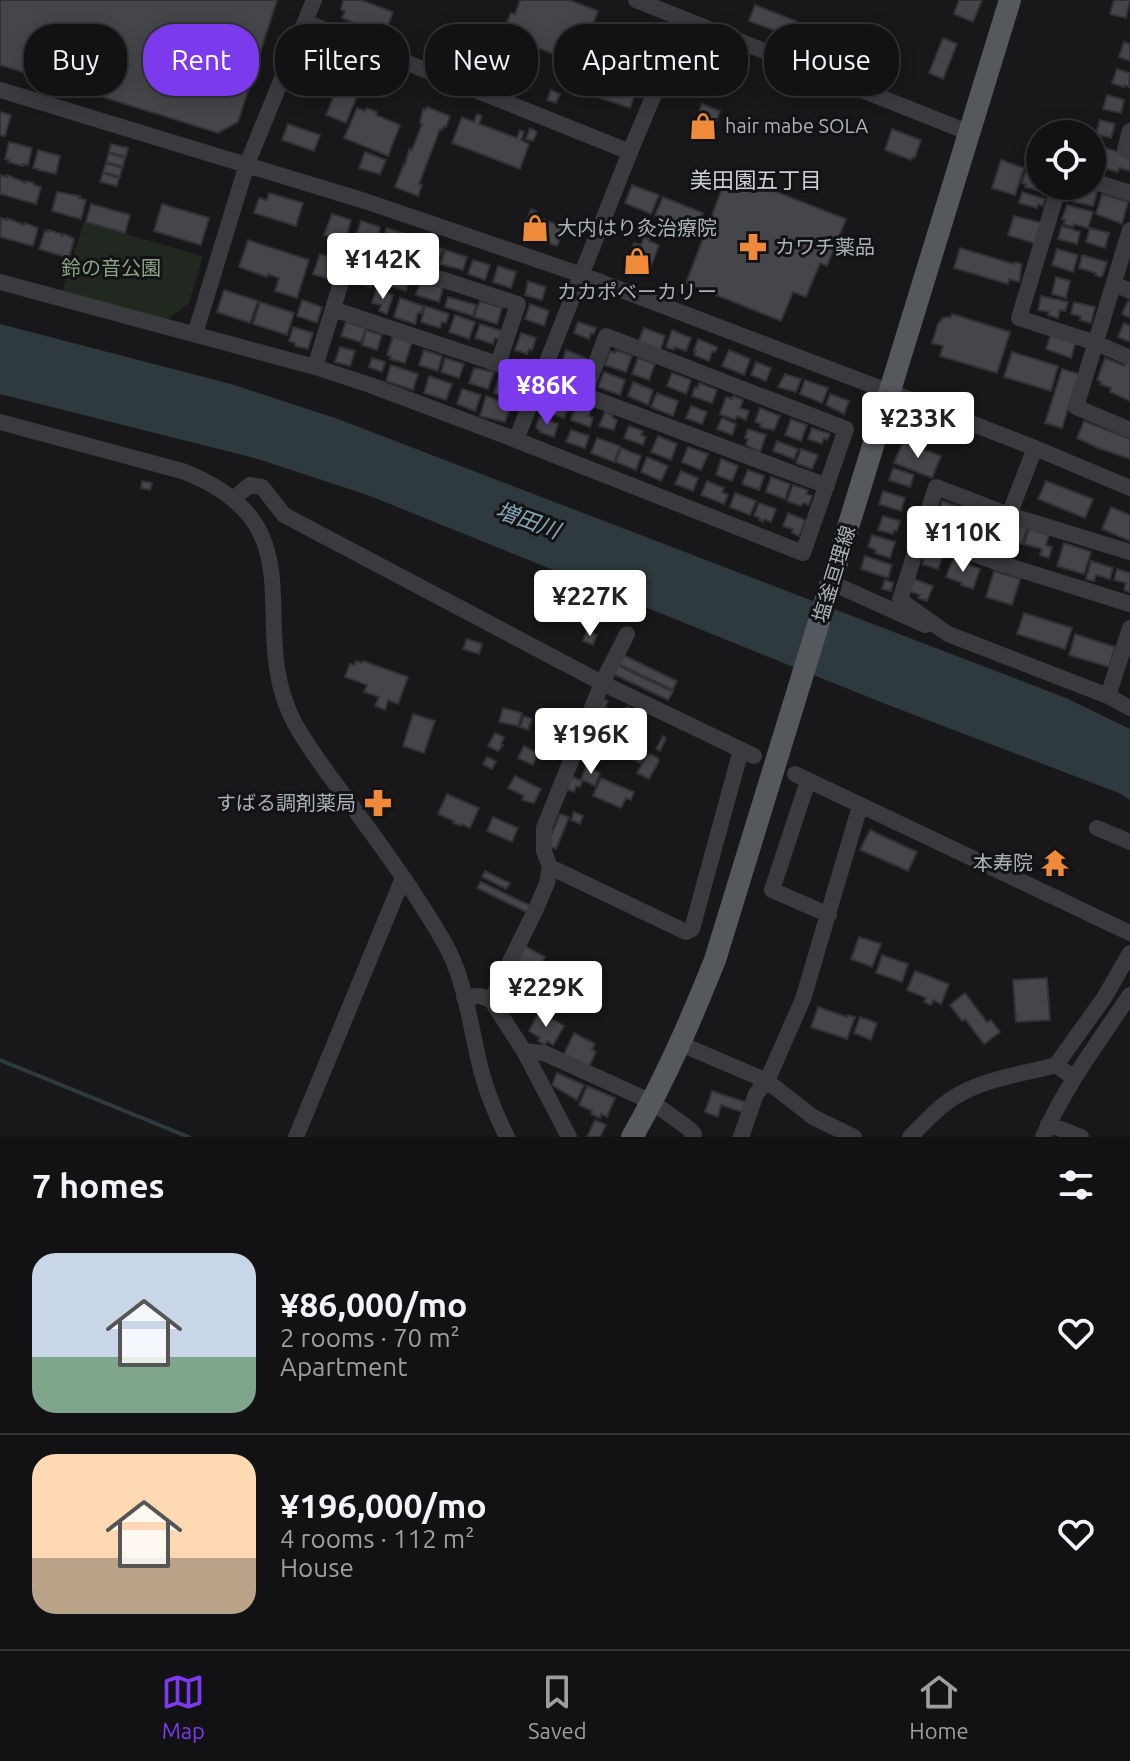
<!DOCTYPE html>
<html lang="en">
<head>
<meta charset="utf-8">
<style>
  body { margin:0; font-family:Ubuntu,"Noto Sans JP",sans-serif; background:#1b1b1d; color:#f1f3f6; height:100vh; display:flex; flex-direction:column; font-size:30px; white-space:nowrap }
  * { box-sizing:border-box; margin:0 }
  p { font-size:26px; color:#9c9ea0 }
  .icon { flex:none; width:44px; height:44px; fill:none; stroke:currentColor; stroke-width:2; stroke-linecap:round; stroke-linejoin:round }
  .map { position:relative; height:1137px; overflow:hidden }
  .panel { display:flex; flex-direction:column; background:#121214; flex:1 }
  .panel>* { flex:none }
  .top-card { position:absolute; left:24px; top:24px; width:1082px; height:72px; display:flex; gap:16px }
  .fabs { position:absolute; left:1026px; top:120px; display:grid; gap:16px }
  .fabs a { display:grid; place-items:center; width:80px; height:80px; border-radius:50%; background:#121214; box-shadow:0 4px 20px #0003,0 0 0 2px #313234; font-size:40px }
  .price { position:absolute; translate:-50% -68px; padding:0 18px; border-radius:8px; background:#fff; color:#222; font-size:26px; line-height:52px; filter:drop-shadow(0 2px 4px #0008) }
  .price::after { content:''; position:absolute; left:50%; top:48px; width:24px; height:18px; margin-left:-12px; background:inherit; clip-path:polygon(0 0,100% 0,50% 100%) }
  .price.selected { background:#7c3aed; color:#fff }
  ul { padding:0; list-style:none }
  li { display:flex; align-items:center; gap:24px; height:200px; padding:0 32px }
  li+li { border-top:2px solid #313234 }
  li span { display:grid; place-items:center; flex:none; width:224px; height:160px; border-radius:24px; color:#555 }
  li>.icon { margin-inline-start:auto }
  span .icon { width:96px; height:96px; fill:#fffc; stroke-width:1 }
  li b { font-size:34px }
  h2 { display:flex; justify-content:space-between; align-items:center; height:96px; padding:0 32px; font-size:34px }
  .tag { padding:0 28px; border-radius:32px; background:#121214; box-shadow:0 4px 20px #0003,0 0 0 2px #313234; font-size:28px; line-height:72px }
  .tag.selected { background:#7c3aed; color:#fff }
  .tabs { display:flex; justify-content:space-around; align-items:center; height:112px; border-top:2px solid #313234; background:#121214; font-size:22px; color:#9c9ea0 }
  .tabs a { display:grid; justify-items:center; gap:4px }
  .tabs .selected { color:#7c3aed }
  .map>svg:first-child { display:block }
  .green { fill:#202820 }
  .water { fill:#2e3a3e }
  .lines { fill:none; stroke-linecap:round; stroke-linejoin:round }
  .stream { stroke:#2e3a3e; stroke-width:4 }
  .building { fill:#44464a; stroke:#323236; stroke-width:2 }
  .minor { stroke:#393b3f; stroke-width:16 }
  .major { stroke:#55595e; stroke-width:22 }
  .labels { text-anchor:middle; stroke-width:6; stroke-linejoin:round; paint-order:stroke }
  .poi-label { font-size:20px; fill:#aab2b9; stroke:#131315; text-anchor:start }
  .park-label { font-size:20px; fill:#87a482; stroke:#131315 }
  .street-label { font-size:20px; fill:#aab2b9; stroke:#131315 }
  .neighbourhood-label { font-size:22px; fill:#cbd0d5; stroke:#131315 }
  .water-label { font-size:22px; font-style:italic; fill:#82a7b3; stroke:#131315 }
</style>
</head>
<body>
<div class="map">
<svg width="1130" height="1137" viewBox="0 0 1130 1137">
  <rect width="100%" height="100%" fill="#18181a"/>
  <path class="green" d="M84 222 203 256 189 303 167 320 62 293Z"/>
  <path class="water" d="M0 324 231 384 338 419 1066 698 1130 729V800L1119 793 883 703 370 496 258 459 0 394Z"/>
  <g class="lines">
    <path class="stream" d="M0 1060 189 1137"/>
  </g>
  <path class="building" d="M0 0H277L238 122 218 133 0 65Z
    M343 0H361L393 12 384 35 342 18 345 11 341 10Z
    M520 0H569L598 11 577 65 566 61 567 59 502 34 511 13 515 14Z
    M959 0H982L973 22 954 14Z
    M1114 0H1130L1126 18 1110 14Z
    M755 5 796 21 790 36 749 21Z
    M943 38 957 44 943 79 929 73Z
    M600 40 636 54 632 65 625 63 623 70 593 59Z
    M1124 42 1130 44V61L1119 57Z
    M701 57 726 67 725 70 730 72 722 95 691 82Z
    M584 64 605 72 597 93 577 84Z
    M355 68 367 72 346 123 326 115 345 69 353 72Z
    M1117 69 1130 73 1129 87 1125 85 1124 87 1112 83Z
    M609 75 638 86 630 108 600 98Z
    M551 90 560 94 556 103 547 100Z
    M1107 95 1124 100 1121 113 1103 109Z
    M702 104 720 111 711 135 693 128Z
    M427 107 450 116 446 127 444 126 442 130 440 129 419 184 422 185 418 196 395 187 404 164 405 165 409 149 412 150 422 124 420 123 423 109 426 110Z
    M357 108 365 111 367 108 377 112 376 115 400 125 388 156 344 138Z
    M0 112 11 115 5 136 0 135Z
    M477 114 482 116 479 124 517 138 520 130 524 132 521 140 529 144 520 169 452 143 462 117 474 122Z
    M1100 120 1115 124 1111 138 1096 134Z
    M288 124 320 135 314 151 282 140Z
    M530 128 537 132 533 141 526 139Z
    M892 129 921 140 915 157H913L911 160 885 150Z
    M9 142 32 148 28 165 23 164V166L8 162 9 160 5 159Z
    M111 144 128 148 126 157 109 152Z
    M1105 148 1130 155V171L1119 168 1118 172 1100 167Z
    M38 150 60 156 56 174 38 170V169L33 168Z
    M365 152 386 160 380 174 359 168Z
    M109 153 125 158 123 167 106 162Z
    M1001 160 1024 168 1015 195 992 188Z
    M106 163 122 168 120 177 103 172Z
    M103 173 119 178 117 186 100 182Z
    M728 173 846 219 827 266 820 263 806 297 793 292 781 321 686 283Z
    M1025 173 1040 177V186H1054L1053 190 1043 187 1041 191 1025 187 1026 184 1022 183Z
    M0 175 7 177V175L26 183V181L34 183V185L41 187 36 204 0 194Z
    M632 185 659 195 651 214 625 203Z
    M1078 187 1097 192 1093 206 1074 202Z
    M57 192 80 196 79 198 86 200 81 219 52 211Z
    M1022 192 1045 199 1043 206 1038 204 1037 208 1019 203Z
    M269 193 303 203 296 226 254 213 259 198 267 200Z
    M1102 194 1128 202 1122 224 1096 214Z
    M663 197 703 213 695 232 655 215Z
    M91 204 130 215 125 233 86 222Z
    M162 204 209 218 201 245 154 231Z
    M1067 205 1093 212 1088 228 1074 224 1073 227 1064 224 1065 220 1062 219Z
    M531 209 536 211 534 216 564 227 557 246 522 234Z
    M332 214 351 220 345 241 324 235Z
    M1014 216 1042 223 1036 244 1008 235Z
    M1 218 7 220V218L24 225 25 223 38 228 33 246 0 237Z
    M361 221 380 227 377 242 356 236Z
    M1062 226 1080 232 1077 244 1058 239Z
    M387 228 408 235 406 242 410 244 407 253 381 245Z
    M1090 228 1109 233 1105 248 1086 242Z
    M48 230 62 234V236L64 234 71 237V238L74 239 69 258 39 249 45 231 48 232Z
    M644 237 649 239V241L659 245 648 274 626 266 634 243 641 245Z
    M248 240 309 260 297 298 275 291 279 278 268 274 267 277 239 267Z
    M424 242 443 249 438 261 421 256Z
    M960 248 1014 264 1015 262 1022 264 1019 282 1009 279 1008 284 954 268Z
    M1057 249 1078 255 1073 272 1052 265Z
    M445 250 467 257 463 270 440 264Z
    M320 254 340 260 333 280 313 274Z
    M1082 255 1107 262 1103 275 1101 277 1095 275 1096 273 1079 268Z
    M473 260 490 265 485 280 468 274Z
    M356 264 376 271 371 287 350 281Z
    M498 266 516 272 511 288 493 282Z
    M389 270 410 277 406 291 384 284Z
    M1056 277 1070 281 1066 298 1052 294Z
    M420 281 443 288 439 302 416 295Z
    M528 281 546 287 542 300 525 295Z
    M224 290 258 301 250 323 217 312Z
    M376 290 393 295 387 314 379 311 381 305 372 303Z
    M1041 296 1068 302 1065 311 1060 310 1058 318 1048 315 1049 312 1038 310Z
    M448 297 476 305 473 316 445 307Z
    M400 298 423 306 421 313 418 312 415 324 394 317Z
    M302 300 322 307 317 323 297 316Z
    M480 301 502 308 497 324 474 317Z
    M1128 301H1130V318L1122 314Z
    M260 302 294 313 287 335 253 324Z
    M1074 302 1095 307 1091 323 1080 320 1081 316 1071 314Z
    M530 304 549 311 544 326 525 319Z
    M425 306 449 314 446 323 442 322 440 328 421 322Z
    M952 314 1010 332 997 373 940 356 943 346 932 343 938 324 943 318 951 317Z
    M455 315 475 322 469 339 449 332Z
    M346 322 366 328 361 342 341 336Z
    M578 322 596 328 594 334 591 333 589 339 574 333Z
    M1124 323 1130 326V342L1118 337Z
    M480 324 502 331 499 339 495 338 493 344 475 338Z
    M293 327 313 333 308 349 295 346V343L289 341Z
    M644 328 665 336 660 351 638 342Z
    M366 330 382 335 377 350 362 345Z
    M672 330 691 338 686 351 675 347 674 350 666 347Z
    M521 333 536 338 532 350 529 349 527 354 515 350Z
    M1051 334 1076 341 1071 358 1046 349Z
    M393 336 412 342 405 363 390 359 391 356 387 355Z
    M698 339 717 347 715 352 712 351 709 361 694 355 696 351H694Z
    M340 347 355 351 350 366 335 362Z
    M424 350 442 356 438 371 419 365Z
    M566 350 586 358 580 373 561 366Z
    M616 350 632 356 626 372 605 365 610 351 615 353Z
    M729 350 750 359 744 375 722 366Z
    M1012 352 1058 366 1051 391 1004 377Z
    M372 358 385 362 382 372 369 367Z
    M445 358 464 364 459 378 441 372Z
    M638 358 655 364 649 380 632 374Z
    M1105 358 1124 366 1126 362 1130 364V401L1110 392 1111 388 1100 384 1101 382 1097 380Z
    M756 362 771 368 766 381 751 375Z
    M391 365 418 374 413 390 386 381Z
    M474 368 494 372 488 389 469 383Z
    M1062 369 1079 374 1062 428 1045 423Z
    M604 372 625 380 620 395 598 387Z
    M672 373 691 380 686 394 667 386Z
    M785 374 801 379 796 392 778 387Z
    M429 376 452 384 446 400 424 393Z
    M499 377 516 383 511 399 494 393Z
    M805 380 828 388 822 403 800 394Z
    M633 382 653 390 648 405 628 396Z
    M699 383 717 390 712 403 692 396 695 387 698 388Z
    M462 389 481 395 475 411 457 404Z
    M657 393 678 401 673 416 651 407Z
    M830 394 849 401 844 414 826 405Z
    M486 396 511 405 505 422 480 416Z
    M733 396 743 400 740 408 749 411 746 420 737 416 735 420 720 414 726 397 732 399Z
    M547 398 560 403 562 398 570 401 564 418 542 411Z
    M576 405 591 410 589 416 593 418 590 427 571 420Z
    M691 406 707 412 702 424 686 418Z
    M760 408 780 416 774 430 760 427 761 424 755 422Z
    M605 412 613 415 612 418 617 420 614 430 599 426Z
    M539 417 558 424 554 437 539 432 540 430 536 428Z
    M722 418 736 424 732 435 717 429Z
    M791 419 807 425 801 441 785 435Z
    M1084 421 1130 439V459L1098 448 1077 438Z
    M629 426 643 431 641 435 646 437 643 445 624 438Z
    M812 428 830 434 827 440 824 438 822 444 808 439Z
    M748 429 766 435 760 452 746 445 748 439 745 438Z
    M571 430 589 436 585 448 566 442Z
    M658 436 677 444 671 460 651 452Z
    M597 438 620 446 614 462 591 453Z
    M777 441 798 449 794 459 773 451Z
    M903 442 941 456 932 478 894 463Z
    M688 447 708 454 701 470 682 462Z
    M621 448 641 456 636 470 616 462Z
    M801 449 818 455 812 469 796 463Z
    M647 457 668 466 661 481 641 472Z
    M721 459 738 466 732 481 716 475Z
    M893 468 914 475 910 487 889 480Z
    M748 470 764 476 759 490 742 484Z
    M681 471 698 478 693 491 675 484Z
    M771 477 790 484 785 499 766 492Z
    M142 481 152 483 150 490 141 488Z
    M707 481 724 488 722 492 728 495 724 504 701 495Z
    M1046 481 1093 499 1085 518 1038 499Z
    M793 485 808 490 806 494 812 496 809 505 803 503 801 506 787 501Z
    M883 491 905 498 901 511 879 504Z
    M735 493 756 501 750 515 730 507Z
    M942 501 960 507 956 520 938 513Z
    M759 503 776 509 771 522 764 519 763 522 759 520 760 518 754 516Z
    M1111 507 1130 515V541L1102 529Z
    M965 508 986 515 980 530 975 529 972 535 963 532 966 523 960 522Z
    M788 513 805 520 799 536 792 533 793 529 783 526Z
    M883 516 900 521 897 531 894 530 893 534 878 530Z
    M989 517 1007 524 1001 540 983 532Z
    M1009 523 1027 528 1022 544 1013 541 1011 545 1002 542Z
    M1029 529 1049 535 1046 545 1052 547 1049 558 1040 555 1042 549 1024 544Z
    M872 535 895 542 890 558 875 553 876 550 868 547Z
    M1064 543 1091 552 1084 574 1057 566Z
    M924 547 943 554 938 569 922 564 924 559 920 558Z
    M865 556 892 565 888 578 861 569Z
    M953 559 980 569 973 589 961 585 962 583 946 577Z
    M1091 561 1113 568 1110 579 1096 575 1094 581 1086 579Z
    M1117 569 1130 573V592L1124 590 1126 583 1114 580Z
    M994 571 1020 579 1012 605 986 597Z
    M914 579 933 586 927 601 918 598 920 595 909 591Z
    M885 580 893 583 891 591 882 589Z
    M1024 613 1072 628 1065 649 1017 634Z
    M587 631 597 635 593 645 583 641Z
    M1075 634 1115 647 1109 667 1069 655Z
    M467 639 482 644 479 654 463 649Z
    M621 654 677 681 673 690 616 663Z
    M356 661 362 663 363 661 408 677 398 704 388 700 385 710 375 706 379 697 364 692 367 685 345 677 350 664 355 665Z
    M615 664 673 692 668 700 611 673Z
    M598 697 608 701 605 707 630 716 623 733 590 718Z
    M627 707 638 712 636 717 625 713Z
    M503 708 522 713 518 726 499 722Z
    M413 714 435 721 424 753 403 746Z
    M524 716 532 719 528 730 520 727Z
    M546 723 566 734 559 747 555 745 554 746 538 737Z
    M495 733 504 737 501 744 503 745 498 751 488 746Z
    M663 736 666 738 660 751 656 749Z
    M524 746 538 753 533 765 518 758Z
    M637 748 646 752 640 763 632 759Z
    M650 754 658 758 659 761 649 779 637 773 647 755 649 756Z
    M487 757 496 761 492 769 483 764Z
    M586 767 600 773 595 786 581 779Z
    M568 775 582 781 580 787 576 786 574 792 563 788Z
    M515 776 541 789 534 803 522 800 524 796 508 788Z
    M601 778 634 792 631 800 626 798 621 808 593 796Z
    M377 793 388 799 380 813 377 814 369 807Z
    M447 794 479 808 470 828 462 824 461 826 453 823 454 821 438 814Z
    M574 812 583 816 580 824 571 820Z
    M560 814 569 817 556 849 547 845Z
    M493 817 518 828 512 842 487 831Z
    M870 830 917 852 908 871 860 850Z
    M485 871 510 883 506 889 482 877Z
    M481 882 531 906 528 913 477 888Z
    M859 937 881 944 872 967 851 959Z
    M523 945 545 957 539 967 541 968 542 966 552 972 537 1000 526 994 520 1005 497 992Z
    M882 955 908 964 902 982 876 973Z
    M915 971 949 984 941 1004 933 1000 931 1005 924 1002 926 998 907 990Z
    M1047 978 1050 1020 1016 1022 1013 980Z
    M965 993 987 1022 991 1020 1000 1032 984 1044 965 1019 962 1021 950 1005Z
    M818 1007 847 1017 848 1015 855 1017 847 1039 811 1027Z
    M539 1012 564 1026 553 1045 547 1041 545 1045 538 1041 540 1038 529 1031Z
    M860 1017 877 1023 871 1040 854 1033Z
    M574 1033 595 1044 592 1050 596 1052 588 1069 563 1056Z
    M557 1073 584 1085 577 1100 552 1085Z
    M587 1086 615 1098 607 1117 601 1114 600 1118 591 1114 592 1111 579 1105Z
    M712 1091 745 1102 742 1112 721 1105 718 1117 705 1112Z
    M595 1120 606 1125 600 1137H587Z"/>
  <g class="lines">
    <path class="minor" d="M636 0 970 133
      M305 22 630 152
      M0 90 365 201 582 275 919 403 1035 448 1130 488
      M1130 131 1125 149 1130 151
      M1092 181 1130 193
      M1059 186 1019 318 1096 343 1130 358
      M1130 230 1076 407 1130 430
      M0 282 315 367 370 385 506 436 803 553 846 429 606 336 584 395 498 364 518 304 351 250 315 367
      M1114 284 1130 291
      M333 309 498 364
      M195 334 247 164 314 0
      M584 395 827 486
      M0 422 182 471C324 525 243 625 294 722 309 750 330 776 349 802 382 847 416 893 444 942 466 980 470 1027 481 1070 487 1093 496 1115 507 1137
      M516 440 630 152 685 20
      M1035 448 1009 515 936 487 900 600 948 634 1108 696 1130 628
      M233 499 250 485 262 487 284 515 602 683 754 756
      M1009 515 1130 552
      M921 534 996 562 1130 604
      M832 583 925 625
      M1108 696 1130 708
      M795 774 1130 933
      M808 781 772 890 829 915
      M1097 828 1130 842
      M550 867 686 932 692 929 741 750
      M464 997 480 996 491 1000 524 1051 569 1137
      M491 1000 536 909 547 883 550 867 544 851V828L602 683 627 634
      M681 1044 767 1081 813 1117 854 1137
      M524 1051 544 1053 652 1102 688 1128 694 1134 693 1137
      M1056 1065 1104 998 1130 953
      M1048 1124 1081 1137
      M296 1137 403 878
      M741 1137 756 1094 767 1081 803 999 860 806
      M910 1137C924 1123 940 1105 958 1095 987 1078 1024 1074 1056 1065L1074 1078
      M1043 1137C1065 1086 1099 1041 1130 995"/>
    <path class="major" d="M632 1137C665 1080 690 1022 715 960L1010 0"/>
  </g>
  <defs>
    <g id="shop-bare" transform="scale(2.16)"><path d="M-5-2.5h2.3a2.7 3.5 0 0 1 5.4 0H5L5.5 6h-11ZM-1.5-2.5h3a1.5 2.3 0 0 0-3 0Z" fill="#ef8a3b" stroke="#131315" stroke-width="2.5" paint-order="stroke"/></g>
    <g id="pharmacy-bare" transform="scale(2.16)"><path d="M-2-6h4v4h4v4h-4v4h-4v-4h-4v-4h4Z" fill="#ef8a3b" stroke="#131315" stroke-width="2.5" paint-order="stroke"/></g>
    <g id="temple-bare" transform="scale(2.16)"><path d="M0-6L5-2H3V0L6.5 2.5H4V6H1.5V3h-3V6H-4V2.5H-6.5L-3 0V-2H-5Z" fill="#ef8a3b" stroke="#131315" stroke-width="2.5" paint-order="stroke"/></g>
  </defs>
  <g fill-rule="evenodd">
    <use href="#shop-bare" x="703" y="126"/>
    <use href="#shop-bare" x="535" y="228"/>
    <use href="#pharmacy-bare" x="753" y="247"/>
    <use href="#shop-bare" x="637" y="261"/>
    <use href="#pharmacy-bare" x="378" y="803"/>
    <use href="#temple-bare" x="1055" y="863"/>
  </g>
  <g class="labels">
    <g class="poi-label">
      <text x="725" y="133">hair mabe SOLA</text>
      <text x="557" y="235">大内はり灸治療院</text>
      <text x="775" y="254">カワチ薬品</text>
      <text x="637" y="299" text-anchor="middle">カカポベーカリー</text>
      <text x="356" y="810" text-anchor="end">すばる調剤薬局</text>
      <text x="1033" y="870" text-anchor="end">本寿院</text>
    </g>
    <g class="park-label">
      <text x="111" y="275">鈴の音公園</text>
    </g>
    <g class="street-label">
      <text transform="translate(834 574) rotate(-73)" y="7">塩釜亘理線</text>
    </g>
    <g class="neighbourhood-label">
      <text x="756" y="188">美田園五丁目</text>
    </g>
    <g class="water-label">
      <text transform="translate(528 520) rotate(20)" y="8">増田川</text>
    </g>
  </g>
</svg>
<div class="fabs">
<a><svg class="icon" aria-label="locate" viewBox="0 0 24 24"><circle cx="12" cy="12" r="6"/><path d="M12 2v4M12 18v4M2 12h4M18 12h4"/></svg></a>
</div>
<b class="price" style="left:383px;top:301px">¥142K</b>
<b class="price selected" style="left:547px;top:427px">¥86K</b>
<b class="price" style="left:918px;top:460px">¥233K</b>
<b class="price" style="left:963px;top:574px">¥110K</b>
<b class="price" style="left:590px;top:638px">¥227K</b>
<b class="price" style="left:591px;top:776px">¥196K</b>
<b class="price" style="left:546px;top:1029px">¥229K</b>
<div class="top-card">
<a class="tag">Buy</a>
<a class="tag selected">Rent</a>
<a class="tag">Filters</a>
<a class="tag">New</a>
<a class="tag">Apartment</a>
<a class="tag">House</a>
</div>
</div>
<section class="panel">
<h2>7 homes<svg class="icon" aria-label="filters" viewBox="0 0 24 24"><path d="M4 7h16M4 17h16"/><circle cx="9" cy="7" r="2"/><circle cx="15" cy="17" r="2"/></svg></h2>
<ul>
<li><span style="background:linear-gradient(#c9d6e8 65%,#7fa58c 0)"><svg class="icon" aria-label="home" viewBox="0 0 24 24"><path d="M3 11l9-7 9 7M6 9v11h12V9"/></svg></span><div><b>¥86,000/mo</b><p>2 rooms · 70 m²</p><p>Apartment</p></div><svg class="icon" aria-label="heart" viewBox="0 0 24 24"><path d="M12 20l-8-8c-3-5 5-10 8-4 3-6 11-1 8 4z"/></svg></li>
<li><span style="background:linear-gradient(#ffd9b3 65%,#b9a48a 0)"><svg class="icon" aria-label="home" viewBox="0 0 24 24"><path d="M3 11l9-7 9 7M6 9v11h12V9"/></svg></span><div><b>¥196,000/mo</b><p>4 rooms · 112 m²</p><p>House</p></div><svg class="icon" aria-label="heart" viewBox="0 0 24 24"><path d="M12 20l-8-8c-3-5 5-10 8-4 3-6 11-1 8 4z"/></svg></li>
</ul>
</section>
<nav class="tabs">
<a class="selected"><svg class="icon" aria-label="map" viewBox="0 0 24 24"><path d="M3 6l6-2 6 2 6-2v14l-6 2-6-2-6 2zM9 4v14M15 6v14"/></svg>Map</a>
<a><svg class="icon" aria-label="saved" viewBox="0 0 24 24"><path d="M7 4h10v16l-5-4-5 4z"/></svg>Saved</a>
<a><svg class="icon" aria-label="home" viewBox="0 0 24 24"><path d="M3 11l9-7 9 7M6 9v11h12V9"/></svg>Home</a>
</nav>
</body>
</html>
